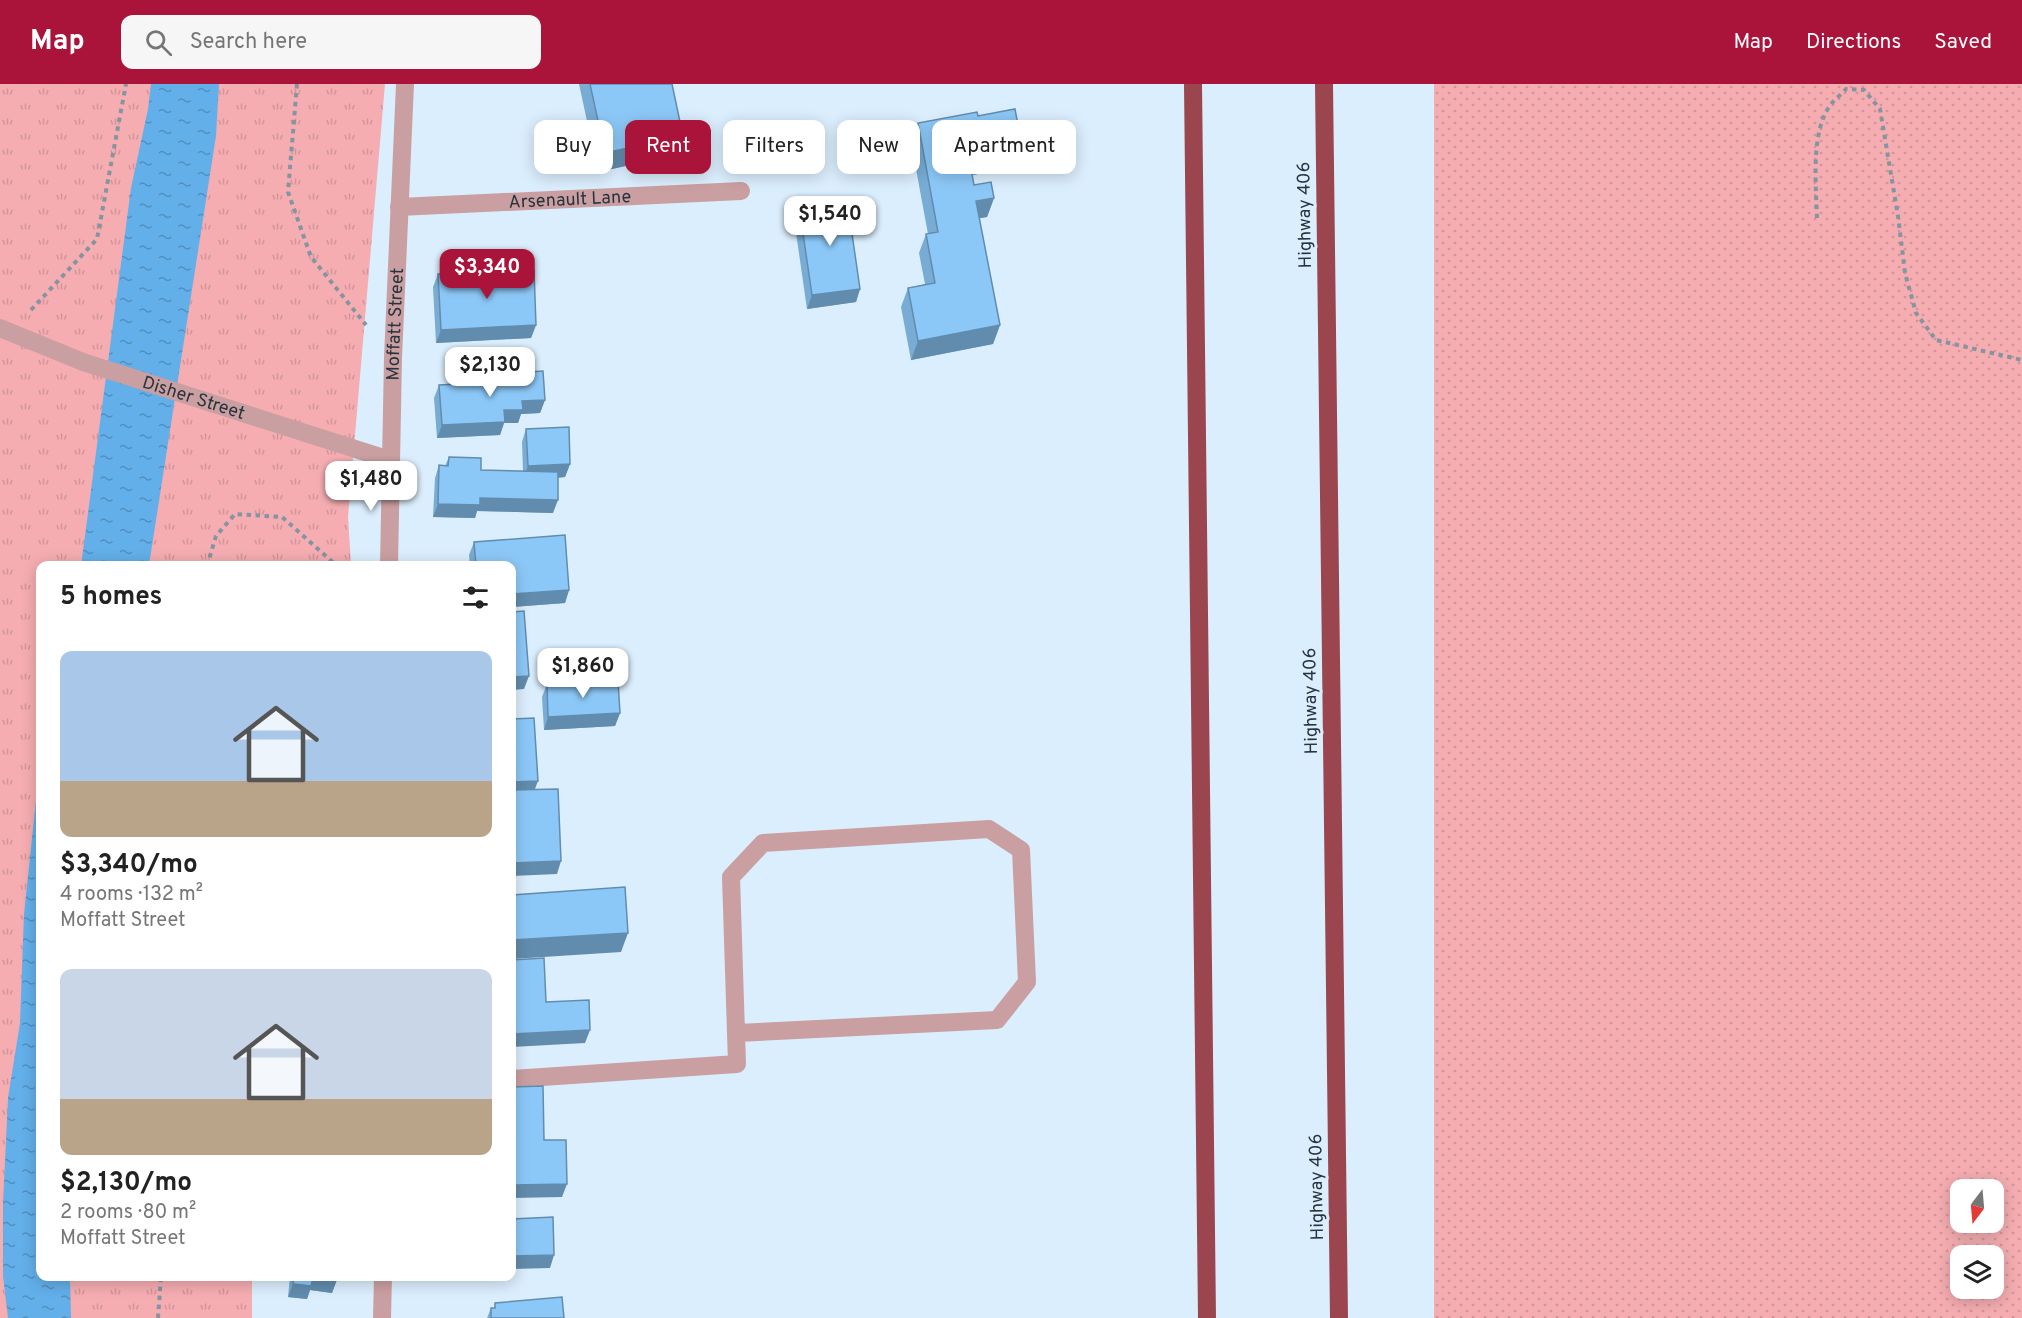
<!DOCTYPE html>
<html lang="en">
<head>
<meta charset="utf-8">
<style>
  body { margin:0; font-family:Overpass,sans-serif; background:#f6f6f6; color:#222; height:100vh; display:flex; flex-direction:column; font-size:22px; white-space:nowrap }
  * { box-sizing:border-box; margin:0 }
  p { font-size:20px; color:#767676 }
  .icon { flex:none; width:33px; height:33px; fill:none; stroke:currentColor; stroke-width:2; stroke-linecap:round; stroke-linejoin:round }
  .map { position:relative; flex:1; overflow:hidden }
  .side { position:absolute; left:36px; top:477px; width:480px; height:720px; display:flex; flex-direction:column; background:#fff; border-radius:12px; box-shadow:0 3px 15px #0003 }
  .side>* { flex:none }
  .guide { position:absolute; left:534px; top:36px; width:570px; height:54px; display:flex; gap:12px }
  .needle { width:39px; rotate:196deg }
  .buttons { position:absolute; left:1950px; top:1095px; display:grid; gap:12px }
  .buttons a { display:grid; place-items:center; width:54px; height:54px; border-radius:12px; background:#fff; box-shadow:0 3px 15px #0003; font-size:30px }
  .price { position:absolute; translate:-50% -51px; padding:0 14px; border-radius:12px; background:#fff; color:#222; font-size:20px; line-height:39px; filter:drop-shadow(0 2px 3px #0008) }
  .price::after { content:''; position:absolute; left:50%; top:36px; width:18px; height:14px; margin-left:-9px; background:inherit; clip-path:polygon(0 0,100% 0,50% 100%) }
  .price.on { background:#aa133a; color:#fff }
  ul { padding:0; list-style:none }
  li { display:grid; align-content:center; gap:12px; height:318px; padding:0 24px }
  li span { display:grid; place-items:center; height:186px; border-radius:12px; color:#555 }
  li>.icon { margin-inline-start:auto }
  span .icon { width:108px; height:108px; fill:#fffc; stroke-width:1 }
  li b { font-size:26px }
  h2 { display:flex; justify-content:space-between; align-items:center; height:72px; padding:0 24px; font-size:26px }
  .tag { padding:0 21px; border-radius:12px; background:#fff; box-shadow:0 3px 15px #0003; font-size:21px; line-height:54px }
  .tag.on { background:#aa133a; color:#fff }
  header { display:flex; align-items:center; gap:36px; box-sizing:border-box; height:84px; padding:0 30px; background:#aa133a; color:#fff }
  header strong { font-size:28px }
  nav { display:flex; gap:33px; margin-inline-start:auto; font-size:21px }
  .search { width:420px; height:54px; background:#f6f6f6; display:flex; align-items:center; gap:15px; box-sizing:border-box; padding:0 21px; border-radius:12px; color:#767676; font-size:22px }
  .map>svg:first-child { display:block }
  .grass { fill:url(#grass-dots); fill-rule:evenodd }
  .park { fill:url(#park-tufts) }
  .water { fill:url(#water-ripples) }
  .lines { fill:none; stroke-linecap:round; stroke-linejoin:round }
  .path { stroke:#8494a1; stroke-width:4; stroke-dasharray:4.5 4.5; stroke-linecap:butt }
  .minor { stroke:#ca9fa1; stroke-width:18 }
  .highway { stroke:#9b464f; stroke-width:18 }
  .wall { fill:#78acd4 }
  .shaded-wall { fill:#628cad }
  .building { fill:#8cc8f7; stroke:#628cad; stroke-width:1.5 }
  .labels { text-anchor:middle; stroke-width:6; stroke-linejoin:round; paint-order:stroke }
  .street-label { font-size:18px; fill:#27333d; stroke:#dbeefd }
</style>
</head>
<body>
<header>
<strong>Map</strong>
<div class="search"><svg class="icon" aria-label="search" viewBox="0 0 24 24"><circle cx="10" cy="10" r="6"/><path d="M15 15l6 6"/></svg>Search here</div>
<nav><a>Map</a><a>Directions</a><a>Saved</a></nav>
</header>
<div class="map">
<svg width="2022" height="1234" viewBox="0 0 2022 1234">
  <defs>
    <pattern id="grass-dots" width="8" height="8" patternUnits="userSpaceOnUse" patternTransform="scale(1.5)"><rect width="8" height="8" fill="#f5adb1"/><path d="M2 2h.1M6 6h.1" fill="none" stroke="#d29599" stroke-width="1.8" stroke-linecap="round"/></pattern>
    <pattern id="park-tufts" width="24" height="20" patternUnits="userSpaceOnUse" patternTransform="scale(1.5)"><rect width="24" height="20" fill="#f5adb1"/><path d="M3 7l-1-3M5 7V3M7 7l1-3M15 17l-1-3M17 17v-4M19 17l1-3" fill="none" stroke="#d29599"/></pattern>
    <pattern id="water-ripples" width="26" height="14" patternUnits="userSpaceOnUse" patternTransform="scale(1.5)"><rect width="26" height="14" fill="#62afe9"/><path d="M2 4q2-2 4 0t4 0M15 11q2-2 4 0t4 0" fill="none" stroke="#518fbe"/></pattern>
  </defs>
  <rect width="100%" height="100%" fill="#dbeefd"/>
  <path class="grass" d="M1434 0H2022V1234H1434ZM1960 1106H1994V1138H1960ZM1960 1172H1994V1204H1960Z"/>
  <path class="park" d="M0 0H385L348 433 351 481 40 482V1192L252 1193V1234H0Z"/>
  <path class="water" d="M151 0H219L216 52 149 481 81 482 131 104 148 25Z
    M40 678V1192L70 1193 71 1234H8L3 1192V1119L8 1014 20 939 24 830Z"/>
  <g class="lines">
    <path class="path" d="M297 0 288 108 311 173 366 241
      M1817 134C1816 101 1810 45 1832 19 1836 14 1842 10 1846 5L1864 6 1880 25 1898 132 1905 189 1916 229 1936 256 2022 276
      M31 226 97 155 126 0
      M207 482 216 452 235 430 282 433 337 482
      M158 1234 161 1192"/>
    <g class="minor">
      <path id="s1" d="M399 123 741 107"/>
      <path id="s2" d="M0 244 83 278 390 376"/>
      <path id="s3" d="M389 482 393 274 405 0"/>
      <path d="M512 995 737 980 731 793 763 759 989 745 1021 766 1027 898 997 936 737 949"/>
      <path d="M382 1234 383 1192"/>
    </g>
    <path class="highway" d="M1193 0 1207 1234
      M1324 0 1339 1234"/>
  </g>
  <path class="wall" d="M579 0H672L676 71 598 88Z
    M978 32 1021 58 1014 77 980 84 978 90 972 91 974 101 994 114 987 133 979 134 1000 241 993 260 911 276 901 223 908 204 925 200 919 169 926 150H928L911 58 918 39Z
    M799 122 860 205 856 218 807 225 794 135Z
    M438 190 536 241 531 254 436 259 433 203Z
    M495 290 545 316 540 329 521 330 518 339H504L500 351 437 354 434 314 439 301 493 298Z
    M526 345 570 380 565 393 558 394 553 429 477 427 475 434 433 433 435 394 439 381 445 382 449 373 481 386 523 387 522 358Z
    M565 451 569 506 565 519 512 523V482H470L469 471 474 458Z
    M547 600 620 629 615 642 544 646 542 613Z
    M290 1192H337L332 1209 310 1206 307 1215 288 1213Z
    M495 1219 564 1234H487L491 1224H494Z"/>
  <path class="shaded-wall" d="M683 52 676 71 598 88 605 69Z
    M1021 58 1014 77 980 84 978 90 962 93 969 74 984 66Z
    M994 114 987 133 969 136 976 117Z
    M860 205 856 218 807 225 812 211Z
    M536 241 531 254 436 259 441 246Z
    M1000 241 993 260 911 276 918 257Z
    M545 316 540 329 521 330 518 339H504L500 351 437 354 442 341 504 326 522 317Z
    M570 380 565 393 523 395 528 382Z
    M480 414 558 416 553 429 477 427 475 434 433 433 438 420Z
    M569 506 565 519 512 523V510Z
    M529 592 524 605 512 606V593Z
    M620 629 615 642 544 646 548 633Z
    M538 697 533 710 512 711V698Z
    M561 777 557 790 512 792V779Z
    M628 849 621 868 512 875V856Z
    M590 946 585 959 512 963V950Z
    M567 1100 562 1113 512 1114V1101Z
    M554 1171 550 1184 512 1185V1172Z
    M313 1193 337 1196 332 1209 310 1206 307 1215 288 1213 293 1200Z"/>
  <path class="building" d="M590 0H672L683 52 605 69Z
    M1015 25 1021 58 984 66 985 71 969 74 974 101 991 98 994 114 976 117 1000 241 918 257 908 204 935 199 926 150 938 148 918 39 977 28 978 32Z
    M847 115 860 205 812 211 799 122Z
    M534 186 536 241 441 246 438 190Z
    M543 287 545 316 522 317 523 326H504L505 338 442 341 439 301 496 298 495 290Z
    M569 343 570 380 528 382 526 345Z
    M449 373 481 374V386L558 388V416L480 414V421L438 420 439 381 448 382Z
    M565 451 569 506 512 510V482H476L474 458Z
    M524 527 529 592 512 593V528Z
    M618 597 620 629 548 633 547 600Z
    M534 634 538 697 512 698V635Z
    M558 705 561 777 512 779V706Z
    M625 803 628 849 512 856V811Z
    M544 874 546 918 589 916 590 946 512 950V876Z
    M543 1002 544 1056H566L567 1100 512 1101V1003Z
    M553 1133 554 1171 512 1172V1135Z
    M294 1192H337V1196L313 1193 311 1202 293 1200Z
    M562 1213 564 1234H491V1224H495V1219Z"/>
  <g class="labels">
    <g class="street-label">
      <text dy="6" stroke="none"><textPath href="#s1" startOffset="171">Arsenault Lane</textPath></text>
      <text transform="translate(1304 131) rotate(-91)" y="6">Highway 406</text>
      <text dy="6" stroke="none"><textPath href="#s3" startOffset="242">Moffatt Street</textPath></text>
      <text dy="6" stroke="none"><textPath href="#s2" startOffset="206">Disher Street</textPath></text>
      <text transform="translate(1310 617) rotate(-91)" y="6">Highway 406</text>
      <text transform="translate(1316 1103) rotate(-91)" y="6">Highway 406</text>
    </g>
  </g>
</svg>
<div class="buttons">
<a><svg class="needle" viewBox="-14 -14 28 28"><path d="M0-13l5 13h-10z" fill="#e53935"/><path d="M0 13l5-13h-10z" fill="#767676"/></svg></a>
<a><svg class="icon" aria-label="layers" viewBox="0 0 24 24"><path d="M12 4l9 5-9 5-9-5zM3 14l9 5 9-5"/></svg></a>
</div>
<b class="price" style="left:830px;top:163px">$1,540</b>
<b class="price on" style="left:487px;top:216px">$3,340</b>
<b class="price" style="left:490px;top:314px">$2,130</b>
<b class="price" style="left:371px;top:428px">$1,480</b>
<b class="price" style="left:583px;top:615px">$1,860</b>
<div class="guide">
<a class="tag">Buy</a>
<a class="tag on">Rent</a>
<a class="tag">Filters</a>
<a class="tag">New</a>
<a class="tag">Apartment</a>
</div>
<section class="side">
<h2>5 homes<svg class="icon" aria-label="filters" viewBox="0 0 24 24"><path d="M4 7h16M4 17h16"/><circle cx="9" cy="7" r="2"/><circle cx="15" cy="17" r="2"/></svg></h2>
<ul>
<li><span style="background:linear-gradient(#a9c7e8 70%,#b9a48a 0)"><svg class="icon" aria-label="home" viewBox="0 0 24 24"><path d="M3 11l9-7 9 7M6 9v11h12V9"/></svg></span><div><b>$3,340/mo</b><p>4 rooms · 132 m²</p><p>Moffatt Street</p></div></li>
<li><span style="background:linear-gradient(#c9d6e8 70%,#b9a48a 0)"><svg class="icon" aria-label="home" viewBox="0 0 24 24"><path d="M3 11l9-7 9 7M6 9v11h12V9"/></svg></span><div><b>$2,130/mo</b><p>2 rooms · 80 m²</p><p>Moffatt Street</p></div></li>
</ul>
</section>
</div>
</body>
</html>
